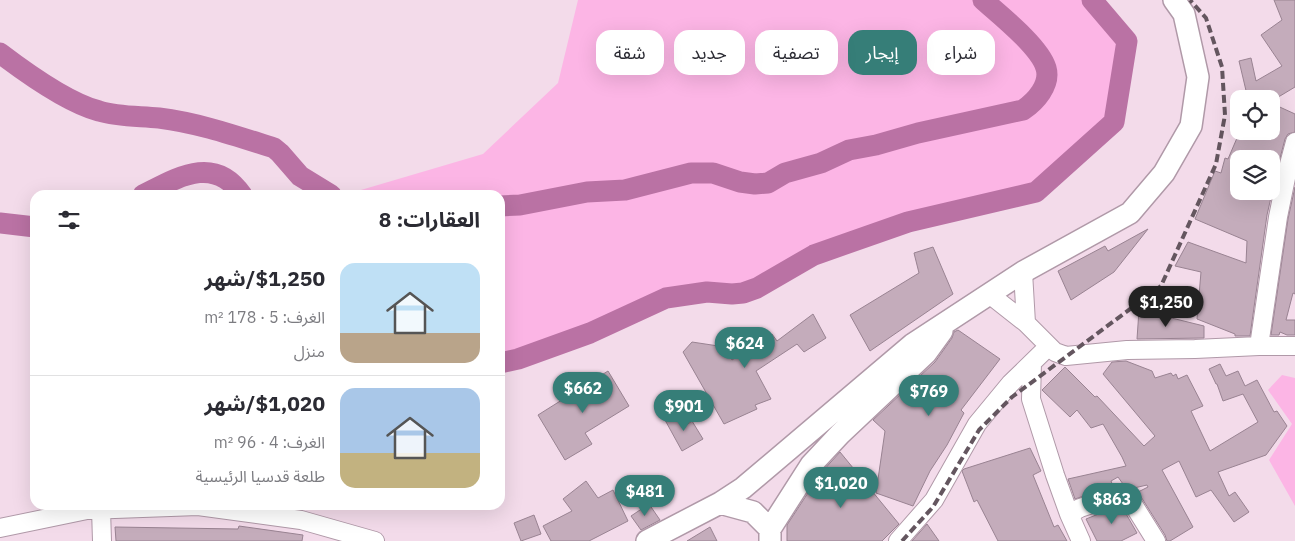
<!DOCTYPE html>
<html lang="ar">
<head>
<meta charset="utf-8">
<style>
  body { margin:0; font-family:"IBM Plex Sans","Noto Sans Arabic",sans-serif; background:#f2f2f3; color:#2b2b33; direction:rtl; height:100vh; display:flex; flex-direction:column; font-size:19px; white-space:nowrap }
  * { box-sizing:border-box; margin:0 }
  p { font-size:16px; color:#7c7c81 }
  .icon { flex:none; width:28px; height:28px; fill:none; stroke:currentColor; stroke-width:2; stroke-linecap:round; stroke-linejoin:round }
  .map { position:relative; flex:1; overflow:hidden; direction:ltr }
  .drawer { position:absolute; left:30px; top:190px; width:475px; height:320px; display:flex; flex-direction:column; background:#fff; border-radius:15px; box-shadow:0 5px 20px #0002; direction:rtl }
  .drawer>* { flex:none }
  .top-card { position:absolute; left:520px; top:30px; width:475px; height:45px; direction:rtl; display:flex; gap:10px }
  .controls { position:absolute; left:1230px; top:90px; display:grid; gap:10px }
  .controls a { display:grid; place-items:center; width:50px; height:50px; border-radius:10px; background:#fff; box-shadow:0 5px 20px #0002; font-size:25px }
  .price { position:absolute; translate:-50% -42px; padding:0 11px; border-radius:18px; background:#367e78; color:#fff; font-size:16px; line-height:32px; filter:drop-shadow(0 1px 2px #0008) }
  .price::after { content:''; position:absolute; left:50%; top:30px; width:15px; height:11px; margin-left:-8px; background:inherit; clip-path:polygon(0 0,100% 0,50% 100%) }
  .price.on { background:#222; color:#fff }
  ul { padding:0; list-style:none }
  li { display:flex; align-items:center; gap:15px; height:125px; padding:0 25px }
  li+li { border-top:1px solid #e1e1e2 }
  li span { display:grid; place-items:center; flex:none; width:140px; height:100px; border-radius:15px; color:#555 }
  li>.icon { margin-inline-start:auto }
  span .icon { width:60px; height:60px; fill:#fffc; stroke-width:1 }
  li b { font-size:21px }
  h2 { display:flex; justify-content:space-between; align-items:center; height:60px; padding:0 25px; font-size:21px }
  .tag { padding:0 18px; border-radius:15px; background:#fff; box-shadow:0 5px 20px #0002; font-size:18px; line-height:45px }
  .tag.on { background:#367e78; color:#fff }
  .map>svg:first-child { display:block }
  .green { fill:#fcb5e5; fill-rule:evenodd }
  .lines { fill:none; stroke-linecap:round; stroke-linejoin:round }
  .river { stroke:#ba72a4; stroke-width:21 }
  .building { fill:#c4acbb; stroke:#998392; fill-rule:evenodd }
  .minor-casing { stroke:#b099a8; stroke-width:20 }
  .major-casing { stroke:#b099a8; stroke-width:24 }
  .minor { stroke:#fff; stroke-width:18 }
  .major { stroke:#fff; stroke-width:21 }
  .rail { stroke:#64565f; stroke-width:4; stroke-dasharray:8 4; stroke-linecap:butt }
</style>
</head>
<body>
<div class="map">
<svg width="1295" height="541" viewBox="0 0 1295 541">
  <rect width="100%" height="100%" fill="#f3dbea"/>
  <path class="green" d="M578 0H1095L1127 41 1114 122 1036 192 898 226 814 255 743 293 707 292 666 298 582 336 518 359 500 361V205L557 196 500 201V195H344L483 154 558 83ZM892 140V141L831 159 849 150ZM669 179 640 187 587 192Z
    M1282 375 1295 378V506L1269 460 1292 424 1268 390Z"/>
  <g class="lines">
    <path class="river" d="M0 53C25 72 69 103 99 111 118 117 139 116 159 118 199 123 236 136 274 148L280 153 300 176 331 195
      M143 195C177 178 214 154 242 195
      M500 206 520 205 587 192 625 190 691 173H713L740 182 755 184 768 183 785 173 821 163 849 150 876 145 918 133 1023 110C1035 102 1051 85 1046 68 1040 47 1000 15 983 0
      M0 223 35 227
      M500 363 518 359 590 333 666 298 707 292 732 294 743 293 757 288 814 255 908 222 1036 192 1114 122 1127 41 1092 0"/>
  </g>
  <path class="building" d="M1274 0H1295V87L1275 99H1248L1239 61 1251 58 1256 81 1282 66 1261 35 1282 20Z
    M1271 103 1295 114V132L1288 134 1285 139 1278 166 1267 215 1250 336H1235V334L1197 319 1201 272 1175 266 1188 242 1246 263 1247 241 1195 219 1215 171 1221 173 1225 158 1228 159 1240 131H1253L1271 139ZM1239 159H1271V191H1239Z
    M1295 187V294L1293 293 1286 320H1295V335H1287L1280 332 1279 335H1271L1288 219Z
    M1148 229 1114 272 1071 300 1058 271 1105 246 1108 251Z
    M933 247 953 294 870 351 850 315 919 273 914 253Z
    M1139 310 1204 326V338L1137 339Z
    M813 314 826 338 804 352 797 344 756 371 771 399 755 405 757 409 724 424 683 352 692 342 725 347 732 360 772 334 777 341Z
    M958 330 1000 359 961 410 964 413 947 445 930 471 913 506 876 493 885 431 873 420 935 362 952 338 954 332Z
    M1126 361 1152 371 1155 378 1171 373 1173 376 1176 374 1178 379 1187 375 1203 406 1191 411 1210 451 1258 422 1243 394 1223 401 1217 384H1216L1209 369 1220 364 1226 376 1238 371 1245 386 1257 380 1274 412 1277 411 1287 426 1266 455 1218 472 1229 496 1235 492 1249 512 1234 522 1211 490 1196 497 1179 461 1162 470 1193 527 1170 541H1167L1165 535 1138 492 1148 487 1147 485 1134 488 1123 484 1118 477 1111 481 1113 486 1075 499 1068 479 1126 466 1122 457 1103 424 1091 428 1077 410 1070 417 1042 390 1065 367 1095 397 1097 396 1144 446 1155 436 1103 374 1112 362Z
    M608 371 629 406 585 433 592 444 565 460 538 415Z
    M679 414 685 426 692 421 703 439 682 451 665 420Z
    M1030 448 1041 471 1033 475 1054 527 1058 525 1067 541H998L977 500 974 502 962 471 964 469Z
    M840 452 899 524 882 541H787V525L821 473Z
    M586 481 598 498 613 490 628 521 589 541H551L543 526 572 511 563 499Z
    M649 504 660 520 641 530 631 516Z
    M1121 505 1137 533 1121 541H1097L1086 519Z
    M534 515 541 534 521 541 514 523Z
    M927 524 939 541H912Z
    M239 526 303 535 302 541H116L115 527 238 529Z
    M710 527 717 541H687Z"/>
  <g class="lines">
    <g class="minor-casing">
      <path id="minor" d="M1023 272 1026 323
        M989 294 1026 323 1055 352 1066 356 1127 350 1195 349 1259 346H1295
        M1259 346 1278 217 1288 168 1295 142
        M1032 363 1031 399 1055 475 1069 514 1081 541
        M101 509 102 541
        M1069 514 1080 508 1122 494 1128 496 1156 541
        M0 528 87 510 198 506 301 520 375 541
        M898 541 934 500 977 424 1010 384 1049 346"/>
    </g>
    <g class="major-casing">
      <path id="major" d="M720 503 753 512 770 529
        M647 541 720 503 743 488 913 344 1023 272 1130 213 1164 173 1191 126 1198 77 1184 14 1174 0
        M770 541V529L811 465 840 434 926 353 942 331"/>
    </g>
    <use href="#minor" class="minor"/>
    <use href="#major" class="major"/>
    <path class="rail" d="M902 541 933 507 979 430 1012 397 1161 286 1216 164 1225 115 1222 67 1206 18 1190 0"/>
  </g>
</svg>
<div class="controls">
<a><svg class="icon" aria-label="locate" viewBox="0 0 24 24"><circle cx="12" cy="12" r="6"/><path d="M12 2v4M12 18v4M2 12h4M18 12h4"/></svg></a>
<a><svg class="icon" aria-label="layers" viewBox="0 0 24 24"><path d="M12 4l9 5-9 5-9-5zM3 14l9 5 9-5"/></svg></a>
</div>
<b class="price on" style="left:1166px;top:328px">$1,250</b>
<b class="price" style="left:745px;top:369px">$624</b>
<b class="price" style="left:583px;top:414px">$662</b>
<b class="price" style="left:929px;top:417px">$769</b>
<b class="price" style="left:684px;top:432px">$901</b>
<b class="price" style="left:841px;top:509px">$1,020</b>
<b class="price" style="left:645px;top:517px">$481</b>
<b class="price" style="left:1112px;top:525px">$863</b>
<div class="top-card">
<a class="tag">شراء</a>
<a class="tag on">إيجار</a>
<a class="tag">تصفية</a>
<a class="tag">جديد</a>
<a class="tag">شقة</a>
</div>
<section class="drawer">
<h2>العقارات: 8<svg class="icon" aria-label="filters" viewBox="0 0 24 24"><path d="M4 7h16M4 17h16"/><circle cx="9" cy="7" r="2"/><circle cx="15" cy="17" r="2"/></svg></h2>
<ul>
<li><span style="background:linear-gradient(#bfe0f5 70%,#b9a48a 0)"><svg class="icon" aria-label="home" viewBox="0 0 24 24"><path d="M3 11l9-7 9 7M6 9v11h12V9"/></svg></span><div><b>$1,250/شهر</b><p>الغرف: 5 · 178 m²</p><p>منزل</p></div></li>
<li><span style="background:linear-gradient(#a9c7e8 65%,#c2b280 0)"><svg class="icon" aria-label="home" viewBox="0 0 24 24"><path d="M3 11l9-7 9 7M6 9v11h12V9"/></svg></span><div><b>$1,020/شهر</b><p>الغرف: 4 · 96 m²</p><p>طلعة قدسيا الرئيسية</p></div></li>
</ul>
</section>
</div>
</body>
</html>
